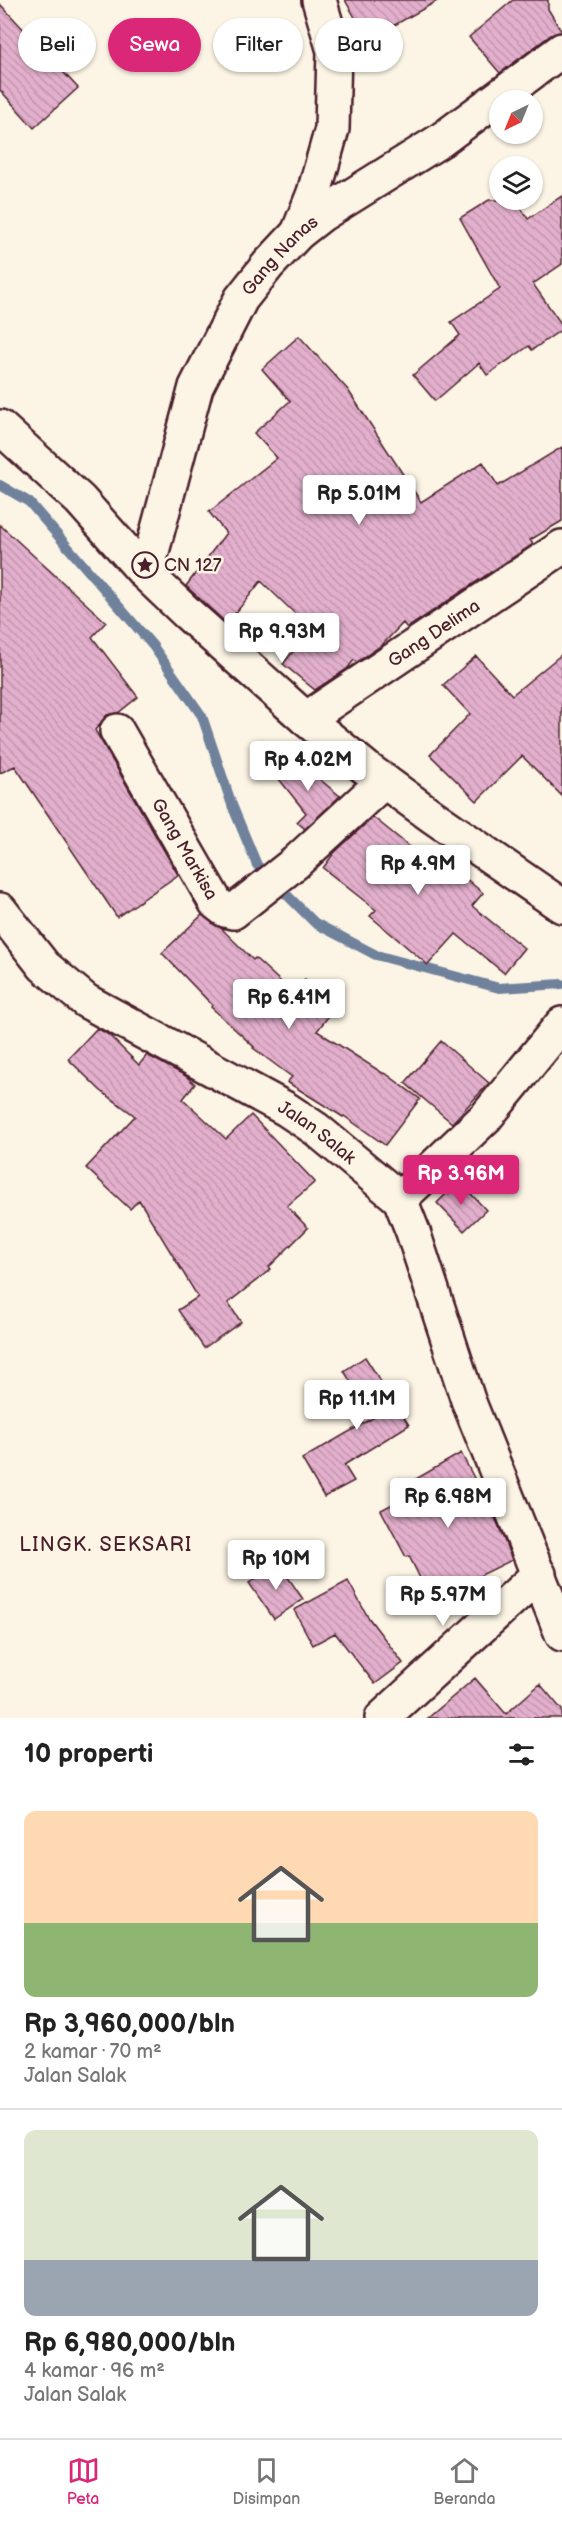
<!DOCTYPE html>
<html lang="id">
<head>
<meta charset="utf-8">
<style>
  body { margin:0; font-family:"Balsamiq Sans",sans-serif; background:#f2f2f2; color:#222; height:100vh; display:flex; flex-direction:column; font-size:22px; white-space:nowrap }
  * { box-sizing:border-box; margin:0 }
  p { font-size:20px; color:#767676 }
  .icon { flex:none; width:33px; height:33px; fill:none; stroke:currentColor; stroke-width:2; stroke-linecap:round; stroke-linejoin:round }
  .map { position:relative; height:1718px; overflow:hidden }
  .side { display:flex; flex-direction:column; background:#fff; flex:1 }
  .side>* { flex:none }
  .guide { position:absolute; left:18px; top:18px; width:526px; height:54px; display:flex; gap:12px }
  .needle { width:39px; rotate:223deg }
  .controls { position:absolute; left:489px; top:90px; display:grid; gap:12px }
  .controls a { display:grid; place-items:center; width:54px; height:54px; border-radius:50%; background:#fff; box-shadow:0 2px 4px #0004; font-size:30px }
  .price { position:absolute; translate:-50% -51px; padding:0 14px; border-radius:6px; background:#fff; color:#222; font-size:20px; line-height:39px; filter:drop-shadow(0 2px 3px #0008) }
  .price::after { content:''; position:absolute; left:50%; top:36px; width:18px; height:14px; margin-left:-9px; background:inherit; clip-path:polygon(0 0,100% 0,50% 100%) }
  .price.on { background:#db2777; color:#fff }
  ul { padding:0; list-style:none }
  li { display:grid; align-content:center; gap:12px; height:318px; padding:0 24px }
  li+li { border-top:2px solid #e0e0e0 }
  li span { display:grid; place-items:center; height:186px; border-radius:12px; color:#555 }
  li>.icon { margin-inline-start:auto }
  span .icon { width:108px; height:108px; fill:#fffc; stroke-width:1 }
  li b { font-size:26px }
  h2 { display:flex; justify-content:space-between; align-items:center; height:72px; padding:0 24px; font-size:26px }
  .chip { padding:0 21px; border-radius:27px; background:#fff; box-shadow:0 2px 4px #0004; font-size:21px; line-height:54px }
  .chip.on { background:#db2777; color:#fff }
  .dock { display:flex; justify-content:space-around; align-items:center; height:84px; border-top:2px solid #e0e0e0; background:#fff; font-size:16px; color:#767676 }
  .dock a { display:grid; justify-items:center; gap:3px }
  .dock .on { color:#db2777 }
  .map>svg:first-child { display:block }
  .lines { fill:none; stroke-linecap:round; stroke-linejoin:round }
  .stream { stroke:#6f819c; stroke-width:10 }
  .building { fill:url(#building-back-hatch); stroke:#4a1f2b; stroke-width:1.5 }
  .minor-casing { stroke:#4a1f2b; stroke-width:38 }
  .tertiary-casing { stroke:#4a1f2b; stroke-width:38 }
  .minor { stroke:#fcf5e5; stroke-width:33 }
  .tertiary { stroke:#fcf5e5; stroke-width:33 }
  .labels { text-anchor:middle; stroke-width:5; stroke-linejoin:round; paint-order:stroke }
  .street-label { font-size:18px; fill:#4a1f2b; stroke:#fcf5e5 }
  .poi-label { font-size:18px; fill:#4a1f2b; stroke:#fcf5e5; text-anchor:start }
  .neighbourhood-label { font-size:20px; letter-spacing:1.5px; fill:#4a1f2b; stroke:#fcf5e5 }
</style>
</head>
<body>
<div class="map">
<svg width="562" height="1718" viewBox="0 0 562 1718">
  <defs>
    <pattern id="building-back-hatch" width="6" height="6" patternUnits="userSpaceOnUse" patternTransform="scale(1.5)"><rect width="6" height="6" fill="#e2afcc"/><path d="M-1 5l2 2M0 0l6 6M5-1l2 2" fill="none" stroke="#c396af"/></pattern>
  </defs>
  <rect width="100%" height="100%" fill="#fcf5e5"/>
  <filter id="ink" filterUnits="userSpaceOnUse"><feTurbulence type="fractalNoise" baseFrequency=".0167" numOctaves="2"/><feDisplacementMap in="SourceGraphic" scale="12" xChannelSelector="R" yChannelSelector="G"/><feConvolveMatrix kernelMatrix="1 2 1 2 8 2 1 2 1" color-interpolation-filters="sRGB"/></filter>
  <g filter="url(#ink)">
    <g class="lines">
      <path class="stream" d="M0 485 29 502 153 646 202 716 232 805 257 865 315 923 376 955 499 988 562 984"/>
    </g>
    <path class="building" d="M345 0H439L368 40Z
      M513 0H548V9L562 32 551 35 500 73 469 37Z
      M0 4 78 88 34 128 0 90Z
      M562 196V264L533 284 562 325V329L532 350 529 346 487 375 479 363 435 401 413 375 460 335 451 322 500 289 460 218 489 200H516L528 219Z
      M299 336 348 390 421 502 483 462 498 486 562 447V521L530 540 533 544 407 628 403 623 383 644 357 662 354 660 347 669 315 690 283 664 311 629 261 581 227 624 186 586 226 533 209 512 277 458 254 433 290 401 262 369Z
      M0 525 106 622 92 637 138 697 118 713 107 715 95 730 178 875 117 917 15 766 0 773Z
      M562 654V796L522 756 477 801 430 755 470 714 443 685 476 656 512 695Z
      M295 759 340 796 305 829 297 822 306 813 279 779Z
      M373 817 425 859 432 850 483 893 472 906 524 948 504 973 456 934 428 965 370 916 376 910 323 868 334 853Z
      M202 915 222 929 253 960 255 958 294 994 305 979 338 1004 317 1031 384 1074 385 1073 420 1099 385 1145 344 1116 343 1117 287 1082 292 1077 253 1048 254 1047 211 1007 212 1005 162 953Z
      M97 1028 109 1035 139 1065 147 1055 186 1076 195 1084 183 1099 226 1139 251 1115 315 1182 287 1206 308 1228 269 1267 271 1269 228 1303 241 1322 204 1348 178 1310 198 1297 139 1200 130 1209 86 1168 135 1116 101 1091 68 1059Z
      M441 1041 489 1083 452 1123 405 1083Z
      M459 1181 486 1210 464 1231 437 1203Z
      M365 1357 409 1425 344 1465 354 1481 324 1497 302 1459 373 1418 344 1371Z
      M461 1453 497 1522 512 1560 431 1600 409 1556 406 1557 381 1510 422 1489 416 1479Z
      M278 1563 303 1599 274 1619 249 1583Z
      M348 1581 368 1617 403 1663 375 1684 335 1633 313 1645 294 1610Z
      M475 1678 506 1714 540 1684 562 1710V1718H428Z"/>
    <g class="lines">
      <g class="minor-casing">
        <g id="minor">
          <path d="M298 233 314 193 332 129 334 51 319 0"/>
          <path id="s1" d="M146 574 196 387 241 299 268 265 298 233 321 215 441 140 562 50"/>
          <path id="s2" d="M306 719 562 547"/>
          <path id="s3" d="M117 731 216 903 225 910 233 912 295 863 384 781"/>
          <path id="s4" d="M0 910 44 966 86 1001 286 1109 316 1129 400 1199 413 1232 468 1400 562 1634"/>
          <path d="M400 1199 486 1117 562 1024"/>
          <path d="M382 1718 539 1574"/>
        </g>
      </g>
      <g class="tertiary-casing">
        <path id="tertiary" d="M0 427 80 500 146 574 187 613 306 719 366 768 432 816 562 906"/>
      </g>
      <use href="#minor" class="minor"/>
      <use href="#tertiary" class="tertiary"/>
    </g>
  </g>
  <defs>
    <g id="sight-ring" transform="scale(1.35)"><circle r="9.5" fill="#fcf5e5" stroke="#4a1f2b" stroke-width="1.5"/><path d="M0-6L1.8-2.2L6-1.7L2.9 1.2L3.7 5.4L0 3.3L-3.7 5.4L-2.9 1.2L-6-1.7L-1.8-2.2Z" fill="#4a1f2b"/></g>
  </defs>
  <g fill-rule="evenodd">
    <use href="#sight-ring" x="145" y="565"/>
  </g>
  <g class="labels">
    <g class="street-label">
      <text dy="6" stroke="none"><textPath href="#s1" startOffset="351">Gang Nanas</textPath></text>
      <text dy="6" stroke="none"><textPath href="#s2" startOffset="154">Gang Delima</textPath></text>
      <text dy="6" stroke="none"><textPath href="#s3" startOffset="136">Gang Markisa</textPath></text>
      <text dy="6" stroke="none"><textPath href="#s4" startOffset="392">Jalan Salak</textPath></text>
    </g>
    <g class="poi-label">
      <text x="164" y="571">CN 127</text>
    </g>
    <g class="neighbourhood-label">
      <text x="106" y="1551">LINGK. SEKSARI</text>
    </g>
  </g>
</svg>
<div class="controls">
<a><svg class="needle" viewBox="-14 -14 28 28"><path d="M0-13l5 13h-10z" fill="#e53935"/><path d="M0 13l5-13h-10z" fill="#767676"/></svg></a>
<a><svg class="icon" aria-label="layers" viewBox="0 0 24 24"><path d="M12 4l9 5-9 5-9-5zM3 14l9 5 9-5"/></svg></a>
</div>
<b class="price" style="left:359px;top:526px">Rp 5.01M</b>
<b class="price" style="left:282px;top:664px">Rp 9.93M</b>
<b class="price" style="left:308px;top:792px">Rp 4.02M</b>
<b class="price" style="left:418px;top:896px">Rp 4.9M</b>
<b class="price" style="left:289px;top:1030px">Rp 6.41M</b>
<b class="price on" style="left:461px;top:1206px">Rp 3.96M</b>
<b class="price" style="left:357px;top:1431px">Rp 11.1M</b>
<b class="price" style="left:448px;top:1529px">Rp 6.98M</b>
<b class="price" style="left:276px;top:1591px">Rp 10M</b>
<b class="price" style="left:443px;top:1627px">Rp 5.97M</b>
<div class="guide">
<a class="chip">Beli</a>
<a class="chip on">Sewa</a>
<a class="chip">Filter</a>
<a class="chip">Baru</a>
</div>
</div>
<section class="side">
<h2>10 properti<svg class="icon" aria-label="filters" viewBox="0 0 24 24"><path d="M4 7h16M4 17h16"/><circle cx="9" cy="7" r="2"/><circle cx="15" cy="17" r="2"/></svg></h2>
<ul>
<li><span style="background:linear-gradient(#ffd9b3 60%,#8fb573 0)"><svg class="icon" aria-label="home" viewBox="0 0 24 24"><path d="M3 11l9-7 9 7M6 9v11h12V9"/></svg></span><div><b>Rp 3,960,000/bln</b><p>2 kamar · 70 m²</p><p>Jalan Salak</p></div></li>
<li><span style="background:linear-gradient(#dfe7d0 70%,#9aa5b1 0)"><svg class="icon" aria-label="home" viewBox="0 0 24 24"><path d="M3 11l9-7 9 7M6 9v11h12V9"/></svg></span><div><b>Rp 6,980,000/bln</b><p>4 kamar · 96 m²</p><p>Jalan Salak</p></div></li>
</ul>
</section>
<nav class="dock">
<a class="on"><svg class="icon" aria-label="map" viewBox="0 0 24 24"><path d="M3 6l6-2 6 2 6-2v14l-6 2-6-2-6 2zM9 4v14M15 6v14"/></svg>Peta</a>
<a><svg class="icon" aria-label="saved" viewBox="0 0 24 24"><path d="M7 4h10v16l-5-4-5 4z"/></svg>Disimpan</a>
<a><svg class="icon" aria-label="home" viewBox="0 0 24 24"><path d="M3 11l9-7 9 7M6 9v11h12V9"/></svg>Beranda</a>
</nav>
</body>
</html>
